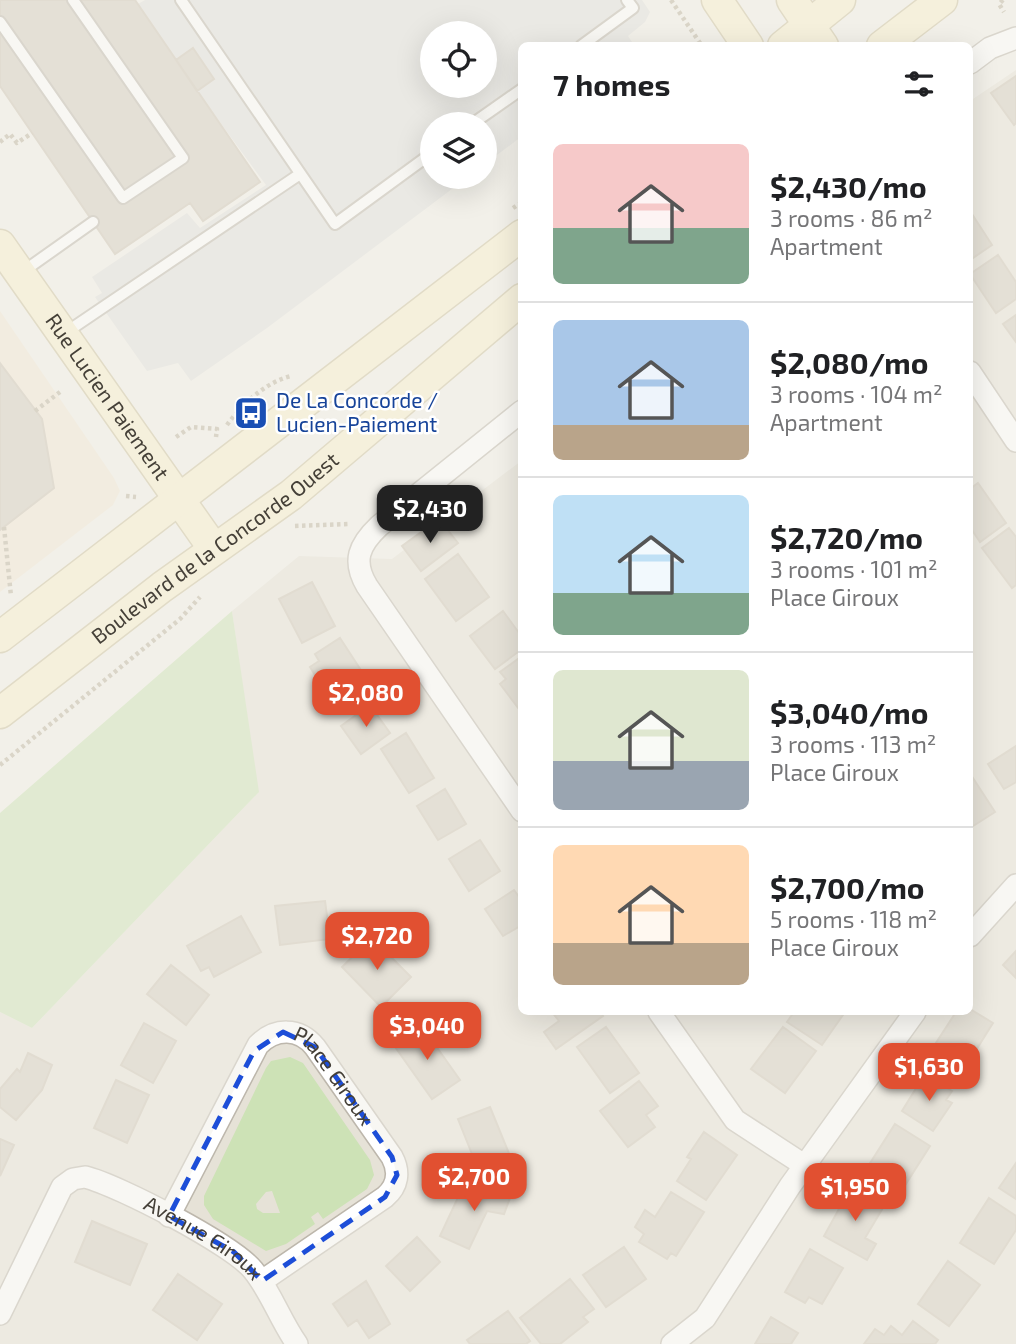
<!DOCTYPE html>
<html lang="en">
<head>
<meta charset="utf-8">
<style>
  body { margin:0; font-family:"Exo 2",sans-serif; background:#f2f2f2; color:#202124; height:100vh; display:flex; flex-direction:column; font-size:26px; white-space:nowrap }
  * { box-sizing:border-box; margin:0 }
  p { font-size:23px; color:#757577 }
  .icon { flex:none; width:38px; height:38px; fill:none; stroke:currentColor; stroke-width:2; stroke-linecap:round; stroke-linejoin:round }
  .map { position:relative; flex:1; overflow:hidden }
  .side { position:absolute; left:518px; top:42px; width:455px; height:973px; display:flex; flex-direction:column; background:#fff; border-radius:10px; box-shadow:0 7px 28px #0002 }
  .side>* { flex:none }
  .tools { position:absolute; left:420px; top:21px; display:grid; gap:14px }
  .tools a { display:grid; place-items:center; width:77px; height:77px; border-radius:50%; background:#fff; box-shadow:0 7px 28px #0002; font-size:35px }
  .price { position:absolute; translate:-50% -60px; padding:0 16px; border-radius:14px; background:#e15031; color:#fff; font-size:23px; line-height:46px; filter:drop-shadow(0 2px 4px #0008) }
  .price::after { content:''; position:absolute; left:50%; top:42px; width:21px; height:16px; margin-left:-10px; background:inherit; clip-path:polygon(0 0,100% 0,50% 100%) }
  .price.on { background:#222; color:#fff }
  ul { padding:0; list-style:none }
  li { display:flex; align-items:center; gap:21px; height:175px; padding:0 35px }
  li+li { border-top:2px solid #e0e0e0 }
  li span { display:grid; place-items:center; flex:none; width:196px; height:140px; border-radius:10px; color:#555 }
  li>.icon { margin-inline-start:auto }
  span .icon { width:84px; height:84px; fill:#fffc; stroke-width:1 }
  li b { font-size:30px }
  h2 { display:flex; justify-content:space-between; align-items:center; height:84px; padding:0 35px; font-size:30px }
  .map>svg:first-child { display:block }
  .residential { fill:#e6e2d7 }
  .commercial { fill:#f2e7d6 }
  .green { fill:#cde2b6; fill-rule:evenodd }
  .parking { fill:#e1e0dd; fill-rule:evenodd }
  .building { fill:#d3ccbf; stroke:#cdc3b3; stroke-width:2 }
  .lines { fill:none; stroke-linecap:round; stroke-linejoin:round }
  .lane-casing { stroke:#bdb7ac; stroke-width:14 }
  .street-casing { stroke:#bdb7ac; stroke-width:24 }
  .secondary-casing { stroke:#cdc29d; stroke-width:33 }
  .path { stroke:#bdb39f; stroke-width:4.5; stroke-dasharray:3.5 3.5; stroke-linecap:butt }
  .lane { stroke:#fff; stroke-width:10 }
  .street { stroke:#fff; stroke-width:21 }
  .secondary { stroke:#f8efcd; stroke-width:30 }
  .marked { fill:none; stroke:#1d4ed8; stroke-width:5; stroke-dasharray:14 9; stroke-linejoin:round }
  .labels { text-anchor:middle; stroke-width:5; stroke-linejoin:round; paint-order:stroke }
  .street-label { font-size:21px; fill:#454038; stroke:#fff }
  .transit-label { font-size:21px; fill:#164399; stroke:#fff; text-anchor:start }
</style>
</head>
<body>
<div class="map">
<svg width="1016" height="1344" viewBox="0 0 1016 1344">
  <rect width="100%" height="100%" fill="#f2f0e9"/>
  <path class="residential" d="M1016 70V1344H0V1012L32 1028 258 793 232 611 299 556 392 559 521 461 522 1012H970V101Z"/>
  <path class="commercial" d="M0 311 114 478 120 491 113 505 0 592Z"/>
  <path class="green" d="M232 611 259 792 32 1028 0 1012V813Z
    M290 1057 303 1063 370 1160 374 1175 367 1189 323 1219 318 1212 311 1217 315 1224 286 1244 266 1251 213 1219 204 1205V1196L266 1068 271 1061ZM272 1191 280 1213H263L257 1209 256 1204 266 1192Z"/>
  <path class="parking" d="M145 0H642L650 12 645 22 628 36 634 45 522 46 521 137 485 164V124H432V177H468L267 328 191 381 178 363 147 371 95 297 102 293 92 277 187 213 200 228 266 185 197 91 214 78 193 48 176 60 138 4ZM432 33H485V86H432Z"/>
  <path class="building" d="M0 0H135L260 182 203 221 190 203 115 254 0 86Z
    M193 48 214 79 197 91 176 60Z
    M1016 76V123L1014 125 991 93Z
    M970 211 992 245 970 260Z
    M998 255 1016 282V299L996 313 970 274Z
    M1016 315V342L1003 324Z
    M0 363 42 419 54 488 0 530Z
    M978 483 1006 523 980 542 970 527V489Z
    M439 519 458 543 421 571 402 546Z
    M1009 528 1016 537V585L1012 588 982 548Z
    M458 554 489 597 456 621 425 579Z
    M312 582 335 626 302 643 279 599Z
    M503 611 522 637V649L495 669 470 636Z
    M340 638 368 681 343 697 335 685 325 691 310 667 319 661 315 654Z
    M522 656V713L500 684 506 679 500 672Z
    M370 705 390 733 361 754 341 726Z
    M406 733 434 778 409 793 381 749Z
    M1016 746V782L1004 789 988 764Z
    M971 775 995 812 970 828V776Z
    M445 789 466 824 438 840 417 806Z
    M480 840 500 871 469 891 449 859Z
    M514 890 522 901V925L503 936 485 909Z
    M325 901 330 939 280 945 275 906Z
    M241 916 261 952 214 977 209 967 201 971 187 946Z
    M372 938 411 977 381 1007 342 967Z
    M1016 951V978L1003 965Z
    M171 965 209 995 186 1025 147 994Z
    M970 1009 993 1023 966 1066 934 1046 956 1012H970Z
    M552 1012H600L603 1016 556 1049 544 1032 559 1021Z
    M794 1012H845L822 1045 787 1022Z
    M144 1023 176 1041 153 1083 121 1065Z
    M421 1025 460 1080 432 1099 393 1044Z
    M606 1027 639 1073 610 1093 577 1047Z
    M783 1027 816 1051 785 1093 751 1069Z
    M28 1053 52 1065 42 1090 16 1120 0 1107V1089L17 1069 20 1072Z
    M925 1074 952 1091 946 1100 952 1103 933 1131 902 1111Z
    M116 1080 149 1095 127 1143 94 1128Z
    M639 1081 658 1106 646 1115 655 1127 628 1147 600 1111Z
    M490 1107 510 1156 478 1169 458 1119Z
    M895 1124 930 1146 902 1190 867 1168Z
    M704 1132 737 1155 706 1200 677 1181 691 1159 687 1157Z
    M0 1139 14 1145 0 1176Z
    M1016 1163V1199L999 1188Z
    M479 1183 513 1190 504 1214 487 1211 469 1249 440 1236 461 1191 473 1196Z
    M851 1187 884 1206 865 1238 876 1244 867 1260 824 1236Z
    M671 1192 704 1212 676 1256 671 1253 667 1259 639 1242 644 1234 635 1227 645 1210 655 1217Z
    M989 1198 1016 1216V1230L994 1264 960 1243Z
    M92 1221 147 1244 130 1285 75 1262Z
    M417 1237 440 1262 410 1291 386 1266Z
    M624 1247 646 1279 606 1307 583 1275Z
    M810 1249 843 1268 822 1304 809 1297 805 1303 785 1292Z
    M948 1261 980 1285 949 1326 918 1304Z
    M178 1274 222 1304 197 1340 153 1310Z
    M570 1279 594 1309 583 1317 588 1322 560 1344H541L520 1318Z
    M366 1281 390 1324 369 1338 357 1320 348 1326 333 1304Z
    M508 1311 530 1341 526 1344H470L467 1340Z
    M771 1317 798 1333 791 1344H755Z
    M913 1321 938 1340 935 1344H864L875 1329 884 1335 891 1326 902 1335Z"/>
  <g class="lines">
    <g class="lane-casing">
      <path id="lane" d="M181 0 335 224 432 153
        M0 22 123 198 183 158 73 0
        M581 46 633 8 627 0
        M472 124 522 89
        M21 273 93 222
        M65 333 300 174"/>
    </g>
    <g class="street-casing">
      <g id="street">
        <path d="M970 63 990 48 1016 38"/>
        <path d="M970 372 1016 441"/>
        <path d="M522 411 379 526C359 545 352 561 367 586L522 811"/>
        <path d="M970 936 1016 885"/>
        <path d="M659 1012 735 1120 804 1165"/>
        <path id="s1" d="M169 1216 258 1045C275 1028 299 1027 315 1047L392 1157C400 1172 398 1186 385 1197L262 1281"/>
        <path id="s2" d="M0 1314 62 1187 73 1179 85 1177C118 1185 233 1245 253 1270 271 1292 280 1320 297 1344"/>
        <path d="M672 1344 705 1318 790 1186 915 1012"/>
      </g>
    </g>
    <g class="secondary-casing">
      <g id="secondary">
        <path d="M717 0 748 46"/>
        <path d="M792 0 823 46"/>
        <path d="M783 46 840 0"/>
        <path d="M882 46 942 0"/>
        <path id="s3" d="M0 245 214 549"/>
        <path d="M0 637 522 235"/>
        <path id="s4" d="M0 713 162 587 291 495 522 299"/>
      </g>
    </g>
    <path class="path" d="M671 0 702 46
      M1003 0 999 4 1004 12
      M0 142 10 134 17 143 32 133
      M513 208 522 202
      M35 411 60 392
      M227 425C242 404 266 382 291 376
      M176 437 191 427 217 429 216 437
      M126 496 136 497
      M295 526 348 524
      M4 527 11 596
      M0 765 180 619 200 597"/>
    <use href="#lane" class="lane"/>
    <use href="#street" class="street"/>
    <use href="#secondary" class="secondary"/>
  </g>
  <path d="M0 0H1016V1344H0ZM283 1032 315 1047 392 1157 397 1175 385 1197 262 1281 234 1252 169 1216 254 1051Z" fill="#f2f0e9" fill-opacity=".55" fill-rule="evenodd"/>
  <path class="marked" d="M283 1032 315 1047 392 1157 397 1175 385 1197 262 1281 234 1252 169 1216 254 1051Z"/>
  <defs>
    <g id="bus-square" transform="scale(1.75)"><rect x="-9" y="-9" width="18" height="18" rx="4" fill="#1a4fb4" stroke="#fff"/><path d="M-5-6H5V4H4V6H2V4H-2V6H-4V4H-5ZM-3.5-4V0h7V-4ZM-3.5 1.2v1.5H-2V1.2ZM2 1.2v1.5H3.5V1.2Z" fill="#fff"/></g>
  </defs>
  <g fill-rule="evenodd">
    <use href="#bus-square" x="251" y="413"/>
  </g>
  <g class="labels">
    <g class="street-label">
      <text dy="7" stroke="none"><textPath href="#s3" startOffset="186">Rue Lucien Paiement</textPath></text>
      <text dy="7" stroke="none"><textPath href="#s4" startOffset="271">Boulevard de la Concorde Ouest</textPath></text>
      <text dy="7" stroke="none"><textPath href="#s1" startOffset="292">Place Giroux</textPath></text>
      <text dy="7" stroke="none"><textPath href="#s2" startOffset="301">Avenue Giroux</textPath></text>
    </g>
    <g class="transit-label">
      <text x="276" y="408">De La Concorde /<tspan x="276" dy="24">Lucien-Paiement</tspan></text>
    </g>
  </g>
</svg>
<div class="tools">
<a><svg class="icon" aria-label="locate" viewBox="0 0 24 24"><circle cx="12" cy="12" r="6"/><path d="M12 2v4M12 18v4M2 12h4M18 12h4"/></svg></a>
<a><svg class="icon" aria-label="layers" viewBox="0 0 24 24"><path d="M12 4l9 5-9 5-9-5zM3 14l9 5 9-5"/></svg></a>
</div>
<b class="price on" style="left:430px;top:545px">$2,430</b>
<b class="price" style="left:366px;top:729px">$2,080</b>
<b class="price" style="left:377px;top:972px">$2,720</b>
<b class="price" style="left:427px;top:1062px">$3,040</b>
<b class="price" style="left:929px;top:1103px">$1,630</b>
<b class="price" style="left:474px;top:1213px">$2,700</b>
<b class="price" style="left:855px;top:1223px">$1,950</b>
<section class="side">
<h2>7 homes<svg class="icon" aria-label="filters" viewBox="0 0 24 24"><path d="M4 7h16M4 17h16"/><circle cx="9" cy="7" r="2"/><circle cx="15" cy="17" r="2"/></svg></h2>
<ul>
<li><span style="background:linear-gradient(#f6c9c9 60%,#7fa58c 0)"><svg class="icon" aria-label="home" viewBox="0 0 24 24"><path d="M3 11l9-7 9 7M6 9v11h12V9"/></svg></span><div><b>$2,430/mo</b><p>3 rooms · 86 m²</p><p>Apartment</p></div></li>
<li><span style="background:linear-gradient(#a9c7e8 75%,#b9a48a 0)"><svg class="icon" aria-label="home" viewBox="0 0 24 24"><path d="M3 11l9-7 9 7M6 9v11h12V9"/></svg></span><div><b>$2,080/mo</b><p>3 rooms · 104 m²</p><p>Apartment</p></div></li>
<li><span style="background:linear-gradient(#bfe0f5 70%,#7fa58c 0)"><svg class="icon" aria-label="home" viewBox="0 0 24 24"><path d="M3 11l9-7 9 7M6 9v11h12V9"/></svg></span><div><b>$2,720/mo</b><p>3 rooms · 101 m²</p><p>Place Giroux</p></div></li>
<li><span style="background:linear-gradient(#dfe7d0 65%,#9aa5b1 0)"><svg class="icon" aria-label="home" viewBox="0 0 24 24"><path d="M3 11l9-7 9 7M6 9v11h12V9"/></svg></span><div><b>$3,040/mo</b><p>3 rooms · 113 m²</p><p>Place Giroux</p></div></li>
<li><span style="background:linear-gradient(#ffd9b3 70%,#b9a48a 0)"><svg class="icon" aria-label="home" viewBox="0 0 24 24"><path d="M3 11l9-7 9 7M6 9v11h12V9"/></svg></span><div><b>$2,700/mo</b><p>5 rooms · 118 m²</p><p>Place Giroux</p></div></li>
</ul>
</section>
</div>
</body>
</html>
